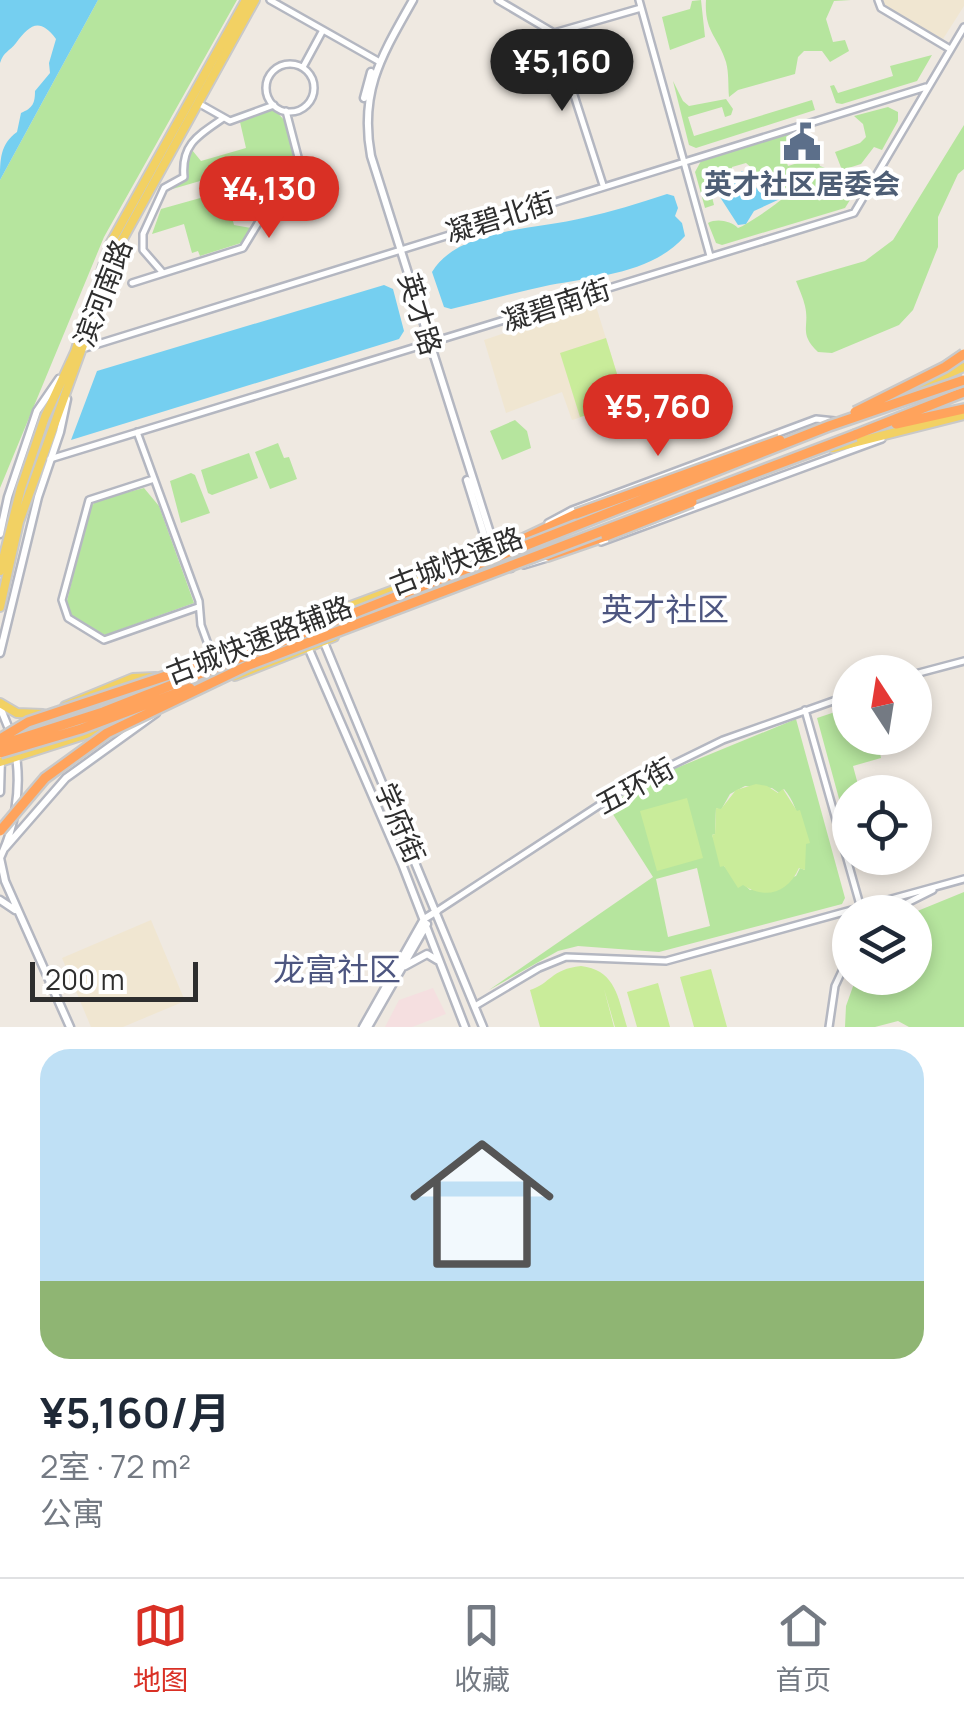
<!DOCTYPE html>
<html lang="zh">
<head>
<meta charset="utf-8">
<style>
  body { margin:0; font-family:Manrope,"Noto Sans SC",sans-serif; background:#f6f6f7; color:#1f2937; height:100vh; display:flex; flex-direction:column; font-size:38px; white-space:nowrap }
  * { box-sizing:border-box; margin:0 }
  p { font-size:32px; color:#747a83 }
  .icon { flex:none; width:55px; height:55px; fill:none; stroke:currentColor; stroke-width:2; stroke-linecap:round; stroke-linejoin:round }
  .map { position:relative; height:1027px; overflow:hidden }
  .drawer { display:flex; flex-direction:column; background:#fff; flex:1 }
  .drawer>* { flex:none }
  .needle { width:65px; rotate:348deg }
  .controls { position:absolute; left:832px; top:655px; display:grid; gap:20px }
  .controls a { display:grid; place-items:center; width:100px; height:100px; border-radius:50%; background:#fff; box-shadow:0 5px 15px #0003; font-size:50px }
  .scale { position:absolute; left:30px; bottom:25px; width:168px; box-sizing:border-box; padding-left:10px; border:5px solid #2e2e2e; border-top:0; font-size:28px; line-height:35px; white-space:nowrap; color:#2e2e2e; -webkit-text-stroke:8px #fff; paint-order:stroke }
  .price { position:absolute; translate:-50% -85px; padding:0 22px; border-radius:35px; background:#d93025; color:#fff; font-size:32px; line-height:65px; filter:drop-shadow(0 2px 5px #0008) }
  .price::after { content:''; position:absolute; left:50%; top:60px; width:30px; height:22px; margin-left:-15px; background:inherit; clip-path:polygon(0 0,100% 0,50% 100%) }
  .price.selected { background:#222; color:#fff }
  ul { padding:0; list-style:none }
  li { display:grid; align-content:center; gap:20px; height:530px; padding:0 40px }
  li+li { border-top:2px solid #e0e1e3 }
  li span { display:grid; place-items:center; height:310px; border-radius:30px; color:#555 }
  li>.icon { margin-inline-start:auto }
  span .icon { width:180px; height:180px; fill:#fffc; stroke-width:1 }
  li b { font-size:42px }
  .tab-bar { display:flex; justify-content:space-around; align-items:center; height:140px; border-top:2px solid #e0e1e3; background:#fff; font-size:28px; color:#747a83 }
  .tab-bar a { display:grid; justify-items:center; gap:5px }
  .tab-bar .selected { color:#d93025 }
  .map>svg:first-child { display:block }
  .education { fill:#f0e6d1 }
  .medical { fill:#f5dfe0 }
  .green { fill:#b6e59e; fill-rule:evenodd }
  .pitch { fill:#c9ec9a }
  .water { fill:#75cff0 }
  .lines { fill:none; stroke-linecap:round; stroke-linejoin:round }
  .street-casing { stroke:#b4b7c1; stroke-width:10 }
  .secondary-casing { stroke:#b4b7c1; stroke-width:11 }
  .primary-casing { stroke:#c9c9c9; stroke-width:12 }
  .highway-casing { stroke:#c9c9c9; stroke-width:14 }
  .street { stroke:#fff; stroke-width:5 }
  .secondary { stroke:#fff; stroke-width:6 }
  .primary { stroke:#f2d163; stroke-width:8 }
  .highway { stroke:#ffa35c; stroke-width:9 }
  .highway-bridge-casing { stroke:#c9c9c9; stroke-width:14; stroke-linecap:butt }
  .highway-bridge { stroke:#ffa35c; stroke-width:9 }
  .labels { text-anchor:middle; stroke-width:8; stroke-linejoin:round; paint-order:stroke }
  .service-label { font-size:28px; font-weight:bold; fill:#4e5e75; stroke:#fff }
  .street-label { font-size:28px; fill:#2e2e2e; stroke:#fff }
  .quarter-label { font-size:32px; fill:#4d5680; stroke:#fff }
</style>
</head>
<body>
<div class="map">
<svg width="964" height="1027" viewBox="0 0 964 1027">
  <rect width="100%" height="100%" fill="#efe9e1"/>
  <path class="education" d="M880 0H964V6L943 39 891 11Z
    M595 303 626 403 572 420 562 392 506 413 484 340Z
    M151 920 185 1001 123 1027H91L62 958Z"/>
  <path class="medical" d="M433 988 446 1014 412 1027H385L399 1000Z"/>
  <path class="green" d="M98 0H237L104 237 0 488V180Z
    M701 0 705 37 670 50 662 17 690 9 692 1Z
    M706 0H851L834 1 826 19 833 42 845 40 849 51 830 62 822 51H804L798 57 795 74 738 90 729 97C728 86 729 73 726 62 718 36 704 32 706 0Z
    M932 55 917 81 842 104 836 103 830 86 834 85 838 93 893 76 890 66Z
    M673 81 683 101 689 106 726 99 733 109 731 115 725 117 722 107 688 117 694 136 812 100 815 110 696 148 689 145Z
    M888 107 898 112V121L882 150 874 147 861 164 842 170 835 152 860 143 866 137 863 124 854 116Z
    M274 109 285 121 294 156 286 169 284 163 252 172 254 183 247 195 249 202 267 197 269 201 264 211 261 204 231 213 234 225 251 228 241 243 200 256 198 251 192 253 184 224 152 234 161 209 211 195 207 179 169 190 170 185 186 178 185 162 192 150 201 161 246 148 240 122Z
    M964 125V169L958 174 938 217V247L913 310 899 325 832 353 818 352C798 333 810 327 805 306 803 297 799 289 796 281L865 261 893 240Z
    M799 131 782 148 788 166 817 157 820 166 825 168 823 174 828 187 843 183 842 176 856 173 855 179 860 184 845 208 722 245 716 243 708 223C717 218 731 221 738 228 745 226 779 203 784 197L781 188 771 181 757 180 754 170 746 163 732 167 731 178 711 193 714 205 705 208 695 172 701 161Z
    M515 420 527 431 531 448 502 460 490 431Z
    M278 443 284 458 289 457 297 479 270 489 255 452Z
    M249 453 258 478 212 495 208 493 201 470Z
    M191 473 195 475 210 513 181 523 170 481Z
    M144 488 159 506 194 603 105 635 71 616 67 601 89 509 97 500Z
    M850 707V738H877L881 758 853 766 860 792H850V839L817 718Z
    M796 719 845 898 842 904 659 952 578 946 558 951 489 990 653 877 607 805 674 769ZM745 786 772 788 779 793 784 789C803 811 801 842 805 870L800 868 796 876 750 890 724 866 712 835 715 834 716 808 721 810 730 794ZM697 868 710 926 668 937 656 879Z
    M964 892V1027H909L898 1021 875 1027H845L846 1006 856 978H915V912Z"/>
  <path class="pitch" d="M606 338 626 403 580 417 560 353Z
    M756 784 767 786 778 793 783 789 797 811 800 810 810 843 806 844 805 870 799 868C788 893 765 900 743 885L738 888 724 866 720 867 712 835 715 834 716 808 721 809 736 790Z
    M687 798 703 858 657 871 640 811Z
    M581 966C616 970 618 998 627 1027H615L604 989 614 1027H540L530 990C550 984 551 969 581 966Z
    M711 969 727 1027H694L680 977Z
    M658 983 670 1027H637L627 992Z"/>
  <path class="water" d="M0 0H98L0 180C0 160 0 144 17 132L21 113C33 108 35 103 35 91L50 73 49 63 56 39C39 16 29 26 16 43 9 52 4 51 0 63Z
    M742 171 759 191 766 194 776 189 780 199 754 211 746 224 738 225 718 194Z
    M667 194 674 196 678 208 675 216 682 223 685 236C653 273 594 277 550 285 517 292 484 301 451 309L444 307 432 272C457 229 538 229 583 218 611 212 639 203 667 194Z
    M384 285 393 289 404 331 399 339 71 440 97 371Z"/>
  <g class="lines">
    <g class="street-casing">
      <path id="street" d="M270 0 378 61
        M498 0 554 33 641 8
        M639 0 710 256
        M878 0 881 8 950 49
        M554 33 603 185
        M266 88a24 24 0 1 1 48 0a24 24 0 1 1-48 0Z
        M303 67 323 30
        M198 103 230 121 274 105
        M163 273 143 250V234L164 188 184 177C181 145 197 136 222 119
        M132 283 243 248 298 157 286 111
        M82 349 926 87
        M137 432 199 601 201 625 209 647 201 659
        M50 459 854 213 964 27
        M154 479 89 500 62 600 68 618 104 640 198 607
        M548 523 572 510 816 419 835 421
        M601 542 882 439
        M524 565 547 558
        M915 674 964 661
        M805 710 862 912
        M437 911 627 787 723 740 850 695
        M889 912 933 890
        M475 1006 539 968 566 957 666 961 964 879
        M829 1027 835 986 850 954"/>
    </g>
    <g class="secondary-casing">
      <path id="secondary" d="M413 0C382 55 359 91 371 156L496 552 511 568
        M364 98 371 72
        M467 480 490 554 502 570
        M0 534 8 497 37 411 59 379
        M301 631 402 864 465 1027
        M323 640 483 1027
        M0 653 38 497 60 432 67 399
        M0 707 11 734
        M0 792 1 758
        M5 848 66 778 156 713
        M0 858 5 881 70 1027
        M0 858C15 827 21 790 16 756
        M0 900 15 910
        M405 966 427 954 437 960
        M363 1027 424 919 437 911
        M368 1027 427 924"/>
    </g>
    <g class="primary-casing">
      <path id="primary" d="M883 402 964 367
        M833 448 964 415
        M543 534 581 519
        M0 571 21 488 45 417 75 352 110 244 246 0
        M0 607 19 522 119 246 255 0
        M191 665 502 550
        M235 676 334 637
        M0 703 17 713 43 714
        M65 706 133 678 156 677
        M14 733 85 707
        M0 762 81 736 152 708"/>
    </g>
    <g class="highway-casing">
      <path id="highway" d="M896 424 964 409
        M855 435 964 392
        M496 552 576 514
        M548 556 606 536
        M184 670 233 657"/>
    </g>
    <use href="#street" class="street"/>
    <use href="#secondary" class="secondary"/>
    <use href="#primary" class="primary"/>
    <use href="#highway" class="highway"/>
    <g class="highway-bridge-casing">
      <path id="highway-bridge" d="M855 412 945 367 964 354
        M576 514 780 440
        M606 536 692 502
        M0 739 28 722 184 670
        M0 745 103 712 829 426 964 380
        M0 753 81 729 190 688
        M0 831 45 778 107 733 249 665 855 435"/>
    </g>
    <use href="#highway-bridge" class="highway-bridge"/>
  </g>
  <defs>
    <g id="civic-bare" transform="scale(3)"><path d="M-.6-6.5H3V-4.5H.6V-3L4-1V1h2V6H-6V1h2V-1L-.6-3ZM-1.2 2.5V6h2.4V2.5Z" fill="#5c6f8a" stroke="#fff" stroke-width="2.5" paint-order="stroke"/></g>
  </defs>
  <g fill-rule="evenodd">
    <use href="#civic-bare" x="802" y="142"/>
  </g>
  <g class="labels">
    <g class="service-label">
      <text x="802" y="194">英才社区居委会</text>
    </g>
    <g class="street-label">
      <text transform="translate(500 217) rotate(-17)" y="10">凝碧北街</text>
      <text transform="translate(103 293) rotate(-69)" y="10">滨河南路</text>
      <text transform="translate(556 305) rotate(-18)" y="10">凝碧南街</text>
      <text transform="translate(420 314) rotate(73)" y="10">英才路</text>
      <text transform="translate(456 561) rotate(-21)" y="10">古城快速路</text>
      <text transform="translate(259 640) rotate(-21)" y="10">古城快速路辅路</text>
      <text transform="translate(635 786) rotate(-29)" y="10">五环街</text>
      <text transform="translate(400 823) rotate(67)" y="10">学府街</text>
    </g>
    <g class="quarter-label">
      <text x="665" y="621">英才社区</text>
      <text x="337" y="981">龙富社区</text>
    </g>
  </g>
</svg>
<div class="controls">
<a><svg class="needle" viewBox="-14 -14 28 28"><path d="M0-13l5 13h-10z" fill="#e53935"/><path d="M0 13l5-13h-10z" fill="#747a83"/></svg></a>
<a><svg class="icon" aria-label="locate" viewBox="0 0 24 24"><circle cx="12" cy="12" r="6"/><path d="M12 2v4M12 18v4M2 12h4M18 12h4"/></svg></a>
<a><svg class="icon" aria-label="layers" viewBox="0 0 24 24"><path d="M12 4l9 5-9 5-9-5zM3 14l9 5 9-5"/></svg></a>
</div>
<div class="scale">200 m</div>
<b class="price selected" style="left:562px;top:114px">¥5,160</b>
<b class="price" style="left:269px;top:241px">¥4,130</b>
<b class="price" style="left:658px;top:459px">¥5,760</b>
</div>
<section class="drawer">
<ul>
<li><span style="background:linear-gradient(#bfe0f5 75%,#8fb573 0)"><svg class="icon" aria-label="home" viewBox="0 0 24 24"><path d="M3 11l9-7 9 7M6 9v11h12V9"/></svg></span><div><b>¥5,160/月</b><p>2室 · 72 m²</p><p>公寓</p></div></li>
</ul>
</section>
<nav class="tab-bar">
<a class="selected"><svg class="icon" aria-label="map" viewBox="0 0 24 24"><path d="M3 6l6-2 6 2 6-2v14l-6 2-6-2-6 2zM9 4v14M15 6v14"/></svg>地图</a>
<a><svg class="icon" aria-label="saved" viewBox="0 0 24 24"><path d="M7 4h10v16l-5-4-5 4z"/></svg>收藏</a>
<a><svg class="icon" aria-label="home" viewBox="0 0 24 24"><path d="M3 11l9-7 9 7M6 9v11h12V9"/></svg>首页</a>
</nav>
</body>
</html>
